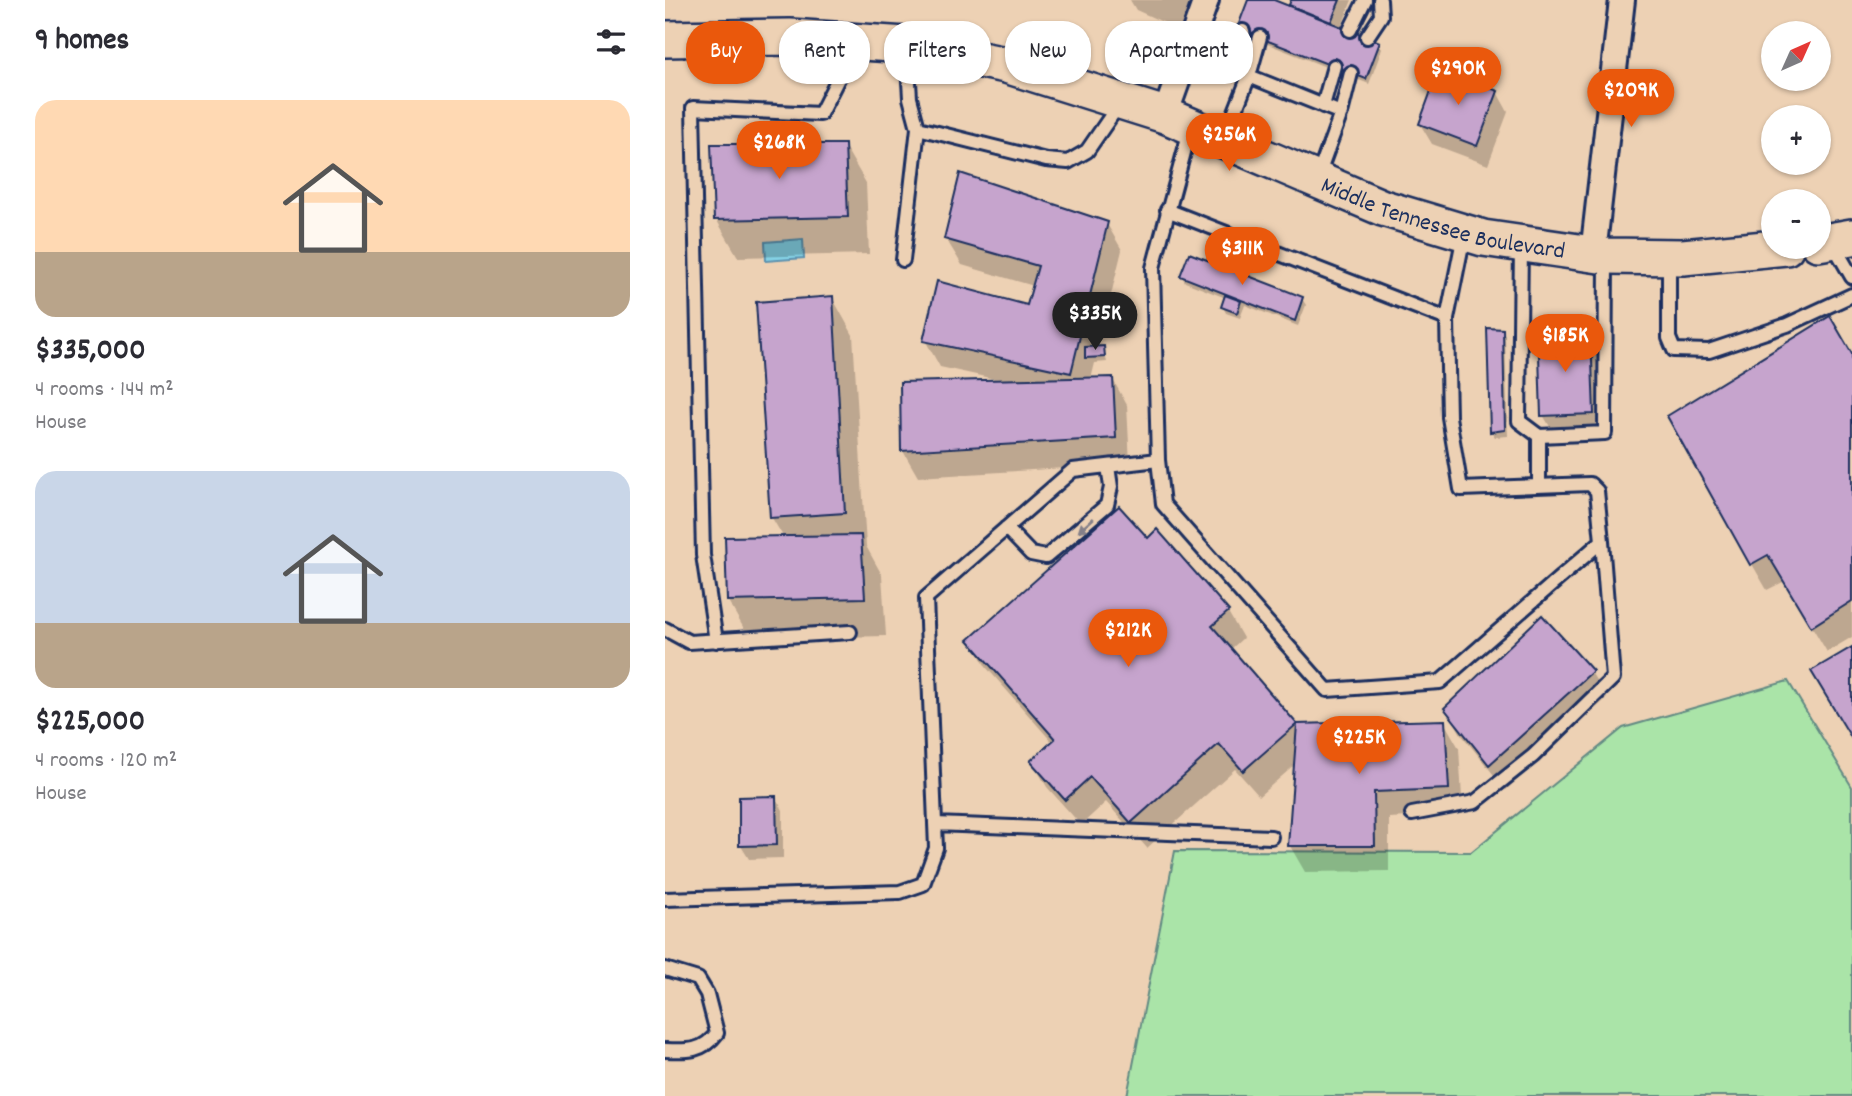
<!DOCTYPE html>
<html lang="en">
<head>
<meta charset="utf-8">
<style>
  body { margin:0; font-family:Dekko,sans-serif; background:#f7f7f7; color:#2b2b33; height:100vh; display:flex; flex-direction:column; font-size:26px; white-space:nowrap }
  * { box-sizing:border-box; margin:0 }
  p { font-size:23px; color:#7c7c81 }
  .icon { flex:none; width:38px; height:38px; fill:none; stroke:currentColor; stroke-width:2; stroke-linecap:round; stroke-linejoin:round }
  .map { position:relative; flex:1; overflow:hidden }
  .drawer { display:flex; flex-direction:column; background:#fff; width:665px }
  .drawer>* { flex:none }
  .guide { position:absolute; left:21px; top:21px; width:665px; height:63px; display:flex; gap:14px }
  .needle { width:46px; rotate:45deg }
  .buttons { position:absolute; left:1096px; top:21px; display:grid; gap:14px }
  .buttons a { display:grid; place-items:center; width:70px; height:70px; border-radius:50%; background:#fff; box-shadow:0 2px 5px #0004; font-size:35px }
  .price { position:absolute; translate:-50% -60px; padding:0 16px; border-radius:24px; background:#ea580c; color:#fff; font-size:23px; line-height:46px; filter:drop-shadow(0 2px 4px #0008) }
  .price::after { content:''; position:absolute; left:50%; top:42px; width:21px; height:16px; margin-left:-10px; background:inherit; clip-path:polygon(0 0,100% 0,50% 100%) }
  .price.selected { background:#222; color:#fff }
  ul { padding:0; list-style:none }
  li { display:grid; align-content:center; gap:14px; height:371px; padding:0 35px }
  li span { display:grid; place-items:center; height:217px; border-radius:21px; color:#555 }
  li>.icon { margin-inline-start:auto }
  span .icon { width:126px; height:126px; fill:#fffc; stroke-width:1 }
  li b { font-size:30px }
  h2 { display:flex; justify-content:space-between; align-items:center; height:84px; padding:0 35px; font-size:30px }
  .chip { padding:0 24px; border-radius:28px; background:#fff; box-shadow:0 2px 5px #0004; font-size:24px; line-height:63px }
  .chip.selected { background:#ea580c; color:#fff }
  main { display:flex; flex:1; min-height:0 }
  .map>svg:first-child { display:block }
  .green { fill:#aae4a8; stroke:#628a83; stroke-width:2 }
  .water { fill:#85d2e5; stroke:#5b91af; stroke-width:2 }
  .shadow { fill:#0003 }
  .building { fill:#c6a4cd; stroke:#1b2f5e; stroke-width:2 }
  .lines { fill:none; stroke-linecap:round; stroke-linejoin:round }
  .service-casing { stroke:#1b2f5e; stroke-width:18 }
  .minor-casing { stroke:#1b2f5e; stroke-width:30 }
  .secondary-casing { stroke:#1b2f5e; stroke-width:40 }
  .service { stroke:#edd1b4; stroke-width:12 }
  .minor { stroke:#edd1b4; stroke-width:24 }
  .secondary { stroke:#edd1b4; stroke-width:35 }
  .oneway { fill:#848089 }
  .labels { text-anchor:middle; stroke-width:5; stroke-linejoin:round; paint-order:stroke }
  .street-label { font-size:24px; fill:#1b2f5e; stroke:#edd1b4 }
</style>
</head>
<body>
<main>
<section class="drawer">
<h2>9 homes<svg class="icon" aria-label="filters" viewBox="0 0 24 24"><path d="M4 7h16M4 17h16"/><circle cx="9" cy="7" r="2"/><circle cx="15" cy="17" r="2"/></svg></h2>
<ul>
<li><span style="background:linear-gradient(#ffd9b3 70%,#b9a48a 0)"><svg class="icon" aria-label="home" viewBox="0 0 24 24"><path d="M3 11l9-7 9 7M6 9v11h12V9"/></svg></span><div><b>$335,000</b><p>4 rooms · 144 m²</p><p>House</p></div></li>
<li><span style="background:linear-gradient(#c9d6e8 70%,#b9a48a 0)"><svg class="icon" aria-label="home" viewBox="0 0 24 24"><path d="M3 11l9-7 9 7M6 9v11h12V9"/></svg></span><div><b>$225,000</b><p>4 rooms · 120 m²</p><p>House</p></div></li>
</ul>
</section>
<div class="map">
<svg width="1187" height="1096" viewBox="0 0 1187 1096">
  <rect width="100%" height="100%" fill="#edd1b4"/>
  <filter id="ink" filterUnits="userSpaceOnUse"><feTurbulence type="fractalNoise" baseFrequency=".0143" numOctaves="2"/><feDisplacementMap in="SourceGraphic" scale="14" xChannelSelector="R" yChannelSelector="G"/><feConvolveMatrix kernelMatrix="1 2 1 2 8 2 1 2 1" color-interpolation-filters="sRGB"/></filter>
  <g filter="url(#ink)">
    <path class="green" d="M1123 681 1187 787V1096H462L510 851 806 852 958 728Z"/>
    <path class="water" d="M138 239 139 258 101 261 100 242Z"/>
    <path class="shadow" d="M465 0H531L518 31 471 10Z
      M585 0H604L628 10V0H687L676 28 714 43 717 49 704 84 577 34Z
      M832 92 843 112 823 165 767 144 755 124Z
      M179 145 201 183 204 254 73 257 51 219Z
      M442 224 457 250 433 348H438L442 362 430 363 426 379 447 378 462 405 465 464 253 477 238 451 334 380 275 367 260 340 364 307 369 286 297 265 281 239Z
      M517 276 637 299 641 305 633 326 580 305 575 318 561 313 558 307 561 298 520 282Z
      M167 297 188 335 201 546 217 575 221 636 85 639 63 601 61 539 119 538 107 518Z
      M887 325 897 343H912L925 335 937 355 939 433 890 435 878 415Z
      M837 330 840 336 843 436 830 437 826 431Z
      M1187 357V637L1162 652 1120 581 1102 590 1087 564Z
      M483 540 563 612 578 638 565 650 634 731 779 722 794 748 798 814 724 818V871L640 872 625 846 631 764 594 796 570 769 482 848 441 802 416 825 382 787 367 761 388 743 321 667 306 640Z
      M926 672 942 698 841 790 796 734 781 708Z
      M110 797 118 810V858L84 859 76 846Z"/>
    <path class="building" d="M583 0H609L715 42 701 79 572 29Z
      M626 0H675L666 22 624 5Z
      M774 69 833 91 812 146 754 124Z
      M46 144H180L183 217 49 220Z
      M295 173 443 222 406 373 258 341 272 281 362 305 373 266 279 239Z
      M524 253 638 297 630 321 515 276Z
      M560 295 576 301 572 313 556 307Z
      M168 296 180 513 105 518 91 302Z
      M1165 316 1187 354V601L1146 627 1103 555 1085 565 1002 416Z
      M888 323 889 341H911L910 333 926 334 929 414 876 416 873 324Z
      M822 328 838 329 840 430 825 432Z
      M439 346 440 357 420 358V347Z
      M448 377 451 438 236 451 235 382Z
      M454 506 483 538 492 529 564 611 547 626 632 724 578 771 554 744 466 823 425 777 400 800 365 761 390 739 303 640Z
      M196 535 200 598 62 601 60 537Z
      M877 615 928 671 824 765 779 708Z
      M1187 647V739L1146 671Z
      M780 720 784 789 709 792 710 846H623L632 724Z
      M111 796 112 845 74 846V797Z"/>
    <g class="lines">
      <g class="service-casing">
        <path id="service" d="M685 30 700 0
          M578 31 584 76
          M702 37 716 16 715 0
          M242 49 245 98 253 128 381 160 403 162 422 151 455 103
          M586 69 595 37
          M658 106 669 66
          M676 113 686 73
          M525 130 488 268 493 460 498 504 662 690 775 682 937 541 932 491 925 484 796 489 784 417 782 319 799 235
          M560 137 584 76 676 113 652 179
          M502 210 782 319
          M1168 244 1187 277
          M856 246 854 421 874 436 940 433 941 260
          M238 260 253 128
          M1004 260V338L1009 350 1044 351 1122 325 1187 295
          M874 436V485
          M341 528 366 554 381 557 442 505 446 487 443 466
          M0 629 24 642 185 632
          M51 641 38 555 28 108 155 114 190 45
          M747 814 810 802 868 756 948 678 937 541
          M270 824 606 837
          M0 899 235 892 258 884 271 848 261 598 408 470 493 460
          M0 969 33 979 42 994 52 1033C38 1052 22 1051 0 1050"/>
      </g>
      <g class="minor-casing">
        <path id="minor" d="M500 115 541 0
          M928 254 957 0"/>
      </g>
      <g class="secondary-casing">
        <g id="secondary">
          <path id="s1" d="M0 39 125 37 241 45 341 65 500 115 718 208 818 238 941 256 1018 257 1121 247"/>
          <path d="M1153 243 1187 237"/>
        </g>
      </g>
      <use href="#service" class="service"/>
      <use href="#minor" class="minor"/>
      <use href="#secondary" class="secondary"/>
    </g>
    <defs><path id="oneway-solid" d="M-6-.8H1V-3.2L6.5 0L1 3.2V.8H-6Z" transform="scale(1.75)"/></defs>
    <use class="oneway" href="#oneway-solid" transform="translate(421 525) rotate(138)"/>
  </g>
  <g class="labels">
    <g class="street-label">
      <text dy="8" stroke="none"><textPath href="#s1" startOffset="808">Middle Tennessee Boulevard</textPath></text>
    </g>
  </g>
</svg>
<div class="buttons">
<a><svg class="needle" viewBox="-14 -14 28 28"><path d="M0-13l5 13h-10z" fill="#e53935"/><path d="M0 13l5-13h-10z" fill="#7c7c81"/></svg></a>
<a>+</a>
<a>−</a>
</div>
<b class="price" style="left:793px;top:107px">$290K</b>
<b class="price" style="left:966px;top:129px">$209K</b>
<b class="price" style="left:564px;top:173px">$256K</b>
<b class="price" style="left:114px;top:181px">$268K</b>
<b class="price" style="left:577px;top:287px">$311K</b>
<b class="price selected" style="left:430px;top:352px">$335K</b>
<b class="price" style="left:900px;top:374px">$185K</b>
<b class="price" style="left:463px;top:669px">$212K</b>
<b class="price" style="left:694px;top:776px">$225K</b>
<div class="guide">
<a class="chip selected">Buy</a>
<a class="chip">Rent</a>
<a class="chip">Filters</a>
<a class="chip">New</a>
<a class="chip">Apartment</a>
</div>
</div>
</main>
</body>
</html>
